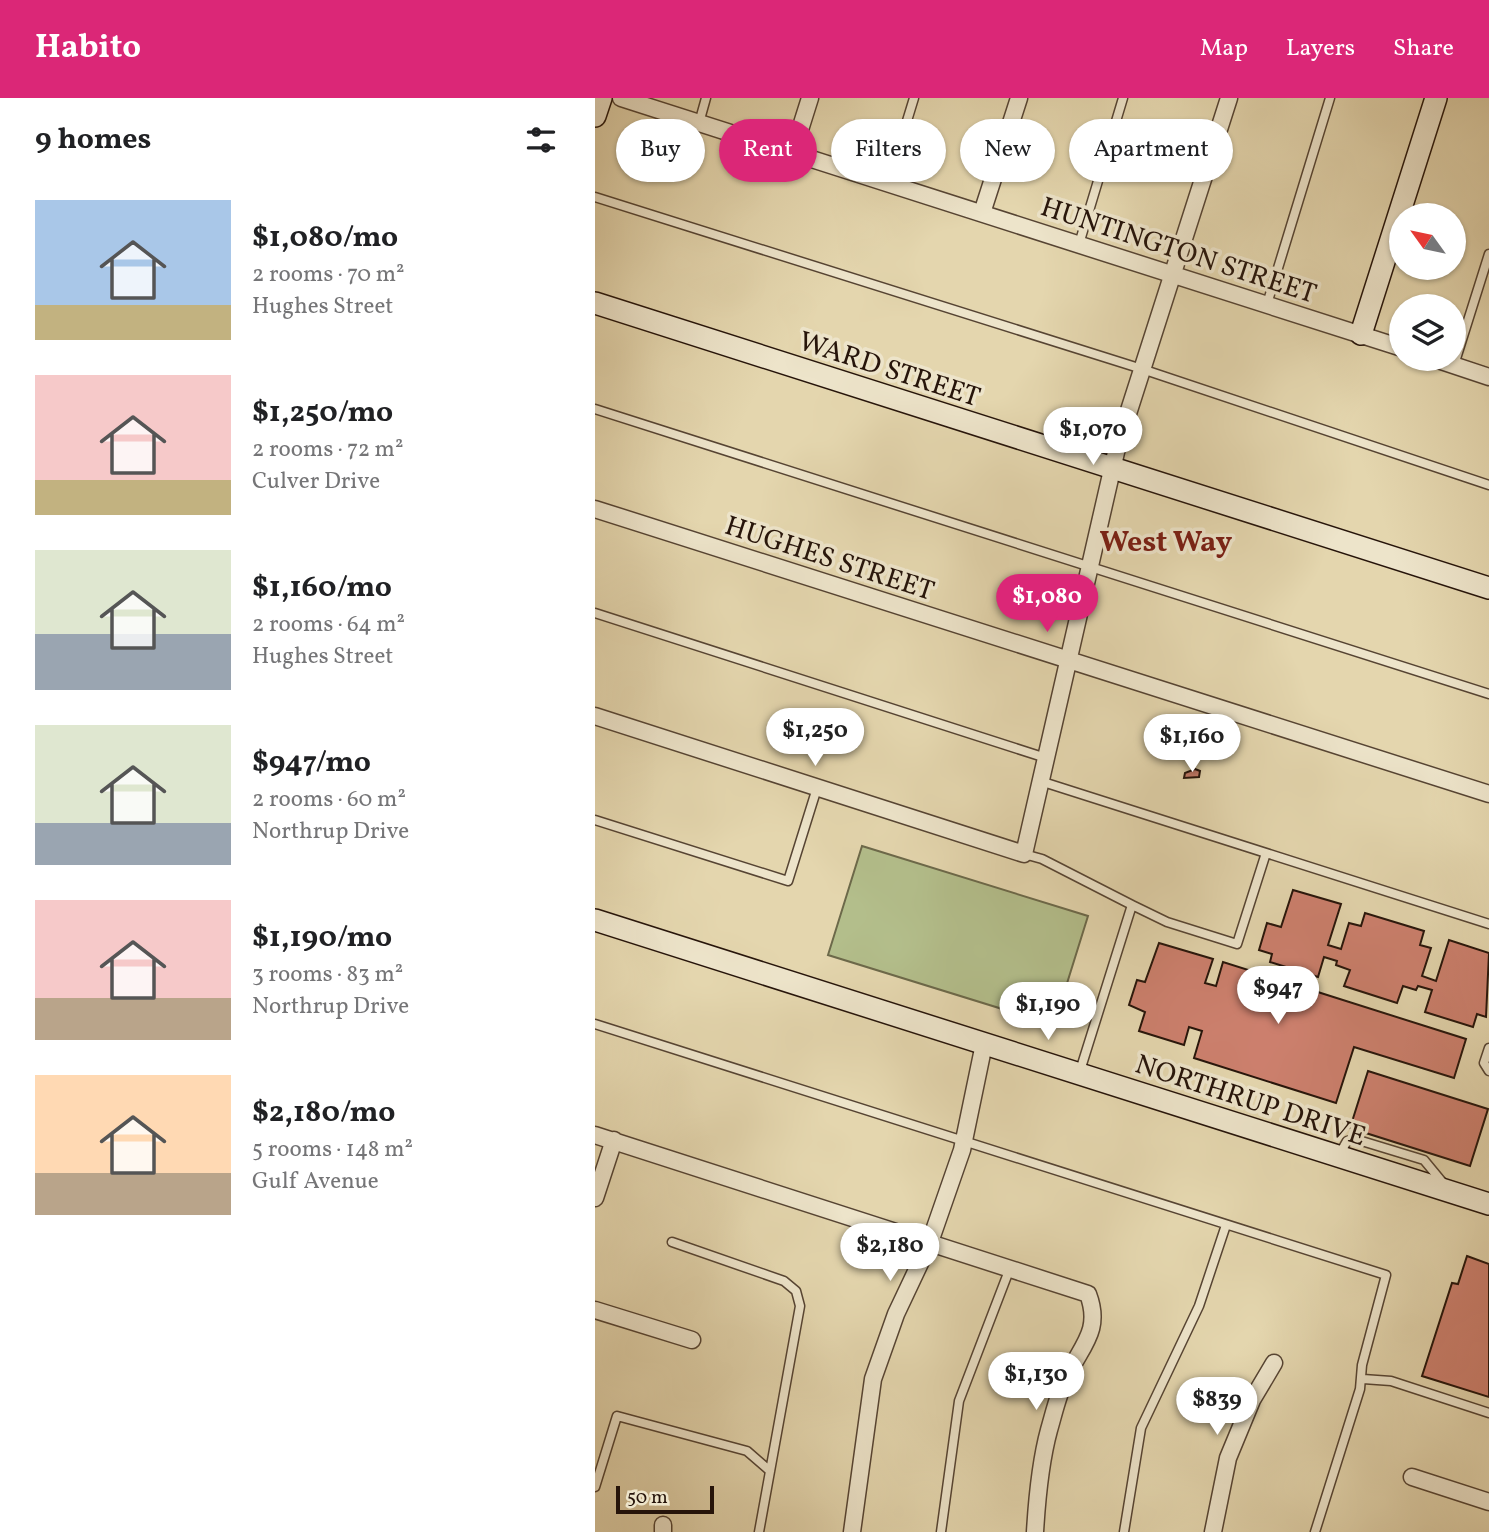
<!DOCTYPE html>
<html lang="en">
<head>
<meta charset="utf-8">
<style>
  body { margin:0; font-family:Vollkorn,serif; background:#f2f2f2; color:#202124; height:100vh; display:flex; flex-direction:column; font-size:26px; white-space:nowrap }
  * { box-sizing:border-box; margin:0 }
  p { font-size:23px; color:#757577 }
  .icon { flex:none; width:38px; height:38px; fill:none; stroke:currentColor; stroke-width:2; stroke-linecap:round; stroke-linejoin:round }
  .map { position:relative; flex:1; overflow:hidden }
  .details { display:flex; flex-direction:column; background:#fff; width:595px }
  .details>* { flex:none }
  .banner { position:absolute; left:21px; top:21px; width:665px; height:63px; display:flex; gap:14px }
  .needle { width:46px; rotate:303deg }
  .buttons { position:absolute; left:794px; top:105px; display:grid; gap:14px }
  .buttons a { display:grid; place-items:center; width:77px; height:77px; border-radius:50%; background:#fff; box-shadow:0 2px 5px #0004; font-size:35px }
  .scale { position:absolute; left:21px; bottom:18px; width:98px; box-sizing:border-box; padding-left:7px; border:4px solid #26140a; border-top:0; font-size:19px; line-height:24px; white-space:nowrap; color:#26140a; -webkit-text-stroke:5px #ede4ca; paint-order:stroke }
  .price { position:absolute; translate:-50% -60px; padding:0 16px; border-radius:24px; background:#fff; color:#222; font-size:23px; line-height:46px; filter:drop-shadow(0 2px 4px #0008) }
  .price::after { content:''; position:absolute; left:50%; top:42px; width:21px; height:16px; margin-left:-10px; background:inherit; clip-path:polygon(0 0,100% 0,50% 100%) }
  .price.on { background:#db2777; color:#fff }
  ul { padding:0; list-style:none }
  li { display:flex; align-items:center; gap:21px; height:175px; padding:0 35px }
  li span { display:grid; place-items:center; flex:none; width:196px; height:140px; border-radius:0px; color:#555 }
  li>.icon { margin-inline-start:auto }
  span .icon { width:84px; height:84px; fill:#fffc; stroke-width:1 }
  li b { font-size:30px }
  h2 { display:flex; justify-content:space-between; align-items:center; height:84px; padding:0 35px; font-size:30px }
  .chip { padding:0 24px; border-radius:32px; background:#fff; box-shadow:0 2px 5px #0004; font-size:24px; line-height:63px }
  .chip.on { background:#db2777; color:#fff }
  header { display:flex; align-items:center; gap:42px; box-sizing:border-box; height:98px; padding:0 35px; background:#db2777; color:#fff }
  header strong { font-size:33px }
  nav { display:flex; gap:38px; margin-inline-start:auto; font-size:24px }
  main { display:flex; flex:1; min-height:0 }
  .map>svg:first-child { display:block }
  .green { fill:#b3be8b; stroke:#6c694a; stroke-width:2 }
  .building { fill:#cd806e; stroke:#26140a; stroke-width:2 }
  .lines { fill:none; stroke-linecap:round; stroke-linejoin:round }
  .lane-casing { stroke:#564433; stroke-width:11 }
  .street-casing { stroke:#564433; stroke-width:19 }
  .secondary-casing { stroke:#26140a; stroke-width:24 }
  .lane { stroke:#ede4ca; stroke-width:8 }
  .street { stroke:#ede4ca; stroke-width:16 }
  .secondary { stroke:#ede4ca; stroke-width:21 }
  .labels { text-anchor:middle; stroke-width:7; stroke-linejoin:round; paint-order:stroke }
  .street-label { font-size:28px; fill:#26140a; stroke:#ede4ca }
  .neighbourhood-label { font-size:30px; font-weight:bold; fill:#7a1f14; stroke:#ede4ca }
</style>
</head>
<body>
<header>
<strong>Habito</strong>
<nav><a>Map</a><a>Layers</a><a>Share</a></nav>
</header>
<main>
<section class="details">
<h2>9 homes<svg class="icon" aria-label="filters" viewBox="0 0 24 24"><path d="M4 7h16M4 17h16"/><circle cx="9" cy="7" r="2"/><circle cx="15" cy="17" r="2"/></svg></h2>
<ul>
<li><span style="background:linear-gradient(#a9c7e8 75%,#c2b280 0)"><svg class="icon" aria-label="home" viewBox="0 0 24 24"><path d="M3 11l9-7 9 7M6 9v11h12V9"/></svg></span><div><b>$1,080/mo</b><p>2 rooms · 70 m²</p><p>Hughes Street</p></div></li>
<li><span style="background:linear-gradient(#f6c9c9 75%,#c2b280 0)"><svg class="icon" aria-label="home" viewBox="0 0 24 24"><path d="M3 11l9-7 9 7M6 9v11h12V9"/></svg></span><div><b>$1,250/mo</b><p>2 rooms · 72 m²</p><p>Culver Drive</p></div></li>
<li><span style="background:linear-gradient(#dfe7d0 60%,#9aa5b1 0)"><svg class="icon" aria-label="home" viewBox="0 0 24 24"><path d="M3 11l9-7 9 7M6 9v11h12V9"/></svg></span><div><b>$1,160/mo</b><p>2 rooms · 64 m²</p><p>Hughes Street</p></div></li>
<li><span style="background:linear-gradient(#dfe7d0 70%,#9aa5b1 0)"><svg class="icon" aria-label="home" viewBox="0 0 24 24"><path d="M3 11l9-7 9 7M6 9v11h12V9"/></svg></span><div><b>$947/mo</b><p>2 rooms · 60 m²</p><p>Northrup Drive</p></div></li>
<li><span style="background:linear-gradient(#f6c9c9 70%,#b9a48a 0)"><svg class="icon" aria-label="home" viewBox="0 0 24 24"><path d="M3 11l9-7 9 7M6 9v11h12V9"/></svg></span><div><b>$1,190/mo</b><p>3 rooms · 83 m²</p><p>Northrup Drive</p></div></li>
<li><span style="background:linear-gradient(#ffd9b3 70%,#b9a48a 0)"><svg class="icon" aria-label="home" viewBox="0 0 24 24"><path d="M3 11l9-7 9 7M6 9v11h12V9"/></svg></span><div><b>$2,180/mo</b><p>5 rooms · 148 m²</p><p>Gulf Avenue</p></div></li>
</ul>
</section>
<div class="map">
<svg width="894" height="1434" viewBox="0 0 894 1434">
  <rect width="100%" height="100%" fill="#e4d6ae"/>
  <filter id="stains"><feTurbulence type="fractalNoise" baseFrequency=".00286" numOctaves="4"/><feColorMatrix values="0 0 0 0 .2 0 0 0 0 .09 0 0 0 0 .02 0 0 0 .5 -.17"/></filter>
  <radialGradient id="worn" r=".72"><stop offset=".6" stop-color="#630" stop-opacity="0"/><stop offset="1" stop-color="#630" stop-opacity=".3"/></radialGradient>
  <path class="green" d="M267 748 493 818 459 927 233 857Z"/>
  <path class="building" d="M600 671 605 673 604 679 589 680 590 675Z
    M698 792 746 806 733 847 746 851 754 825 766 828 770 815 829 833 825 847 836 850 827 878 841 883 854 842 894 855 891 919 882 916 878 929 830 914 837 892 823 888 821 892 808 888 802 905 749 888 755 872 741 867 742 863 729 859 723 879 675 864 677 856 664 852 672 825 686 829Z
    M564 845 618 861 610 885 621 888 628 864 871 941 859 980 759 949 741 1005 599 960 607 933 594 929 589 947 544 933 550 914 534 907 542 882 550 884Z
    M773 973 893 1011 875 1068 755 1030Z
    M872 1158 894 1166V1299L827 1278 857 1185 863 1186Z"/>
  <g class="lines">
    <g class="lane-casing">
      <path id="lane" d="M104 25 111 0
        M293 85 319 0
        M0 99 547 271 894 387
        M484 146 528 0
        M672 206 735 0
        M859 267 894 156
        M0 311 894 596
        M0 515 451 660
        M445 683 894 826
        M0 722 193 783 222 690
        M429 756 447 761 537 807 484 976
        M537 807 572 824 642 846 671 755
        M0 926 791 1177 767 1267 765 1291 720 1434
        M894 950 889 965 894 973
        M744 1057 752 1043 760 1041 829 1062 848 1085
        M77 1144 189 1183 201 1193 205 1208 164 1434
        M768 1281 796 1283 894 1315
        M0 1389 22 1318 152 1353 175 1373
        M346 1434 364 1303 415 1170
        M529 1434 546 1330 604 1208 631 1127"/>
    </g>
    <g class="street-casing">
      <path id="street" d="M26 0 807 250
        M198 54 215 0
        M387 115 424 0
        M840 261 894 279
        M0 411 894 696
        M0 618 429 756 522 350 634 0
        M0 1037 493 1196C507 1233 486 1248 471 1280 463 1296 459 1315 454 1332 445 1365 442 1400 440 1434
        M0 1100 19 1042
        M0 1212 97 1242
        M817 1379 894 1404
        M68 1434V1427
        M257 1434 278 1281 301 1216 335 1144 367 1052 389 946
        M618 1434 633 1360 657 1302 679 1265"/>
    </g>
    <g class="secondary-casing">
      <path id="secondary" d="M0 18 6 0
        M0 205 894 490
        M766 236 841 0
        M0 822 894 1106"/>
    </g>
    <use href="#lane" class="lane"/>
    <use href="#street" class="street"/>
    <use href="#secondary" class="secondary"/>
  </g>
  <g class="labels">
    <g class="street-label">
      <text transform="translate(584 151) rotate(18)" y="10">HUNTINGTON STREET</text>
      <text transform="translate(295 270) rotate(18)" y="10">WARD STREET</text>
      <text transform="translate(235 459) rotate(18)" y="10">HUGHES STREET</text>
      <text transform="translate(656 1001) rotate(18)" y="10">NORTHRUP DRIVE</text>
    </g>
    <g class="neighbourhood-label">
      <text x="571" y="453">West Way</text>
    </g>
  </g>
  <rect width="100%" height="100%" filter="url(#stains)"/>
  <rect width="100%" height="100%" fill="url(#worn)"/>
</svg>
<div class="buttons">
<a><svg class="needle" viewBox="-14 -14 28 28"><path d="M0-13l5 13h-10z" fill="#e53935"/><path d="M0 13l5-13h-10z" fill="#757577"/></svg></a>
<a><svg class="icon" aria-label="layers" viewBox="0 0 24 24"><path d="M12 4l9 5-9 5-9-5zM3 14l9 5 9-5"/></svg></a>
</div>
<div class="scale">50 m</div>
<b class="price" style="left:498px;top:369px">$1,070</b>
<b class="price on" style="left:452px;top:536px">$1,080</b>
<b class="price" style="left:220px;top:670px">$1,250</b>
<b class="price" style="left:597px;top:676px">$1,160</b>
<b class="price" style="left:683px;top:928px">$947</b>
<b class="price" style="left:453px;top:944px">$1,190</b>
<b class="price" style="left:295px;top:1185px">$2,180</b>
<b class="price" style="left:441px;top:1314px">$1,130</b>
<b class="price" style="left:622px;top:1339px">$839</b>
<div class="banner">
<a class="chip">Buy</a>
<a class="chip on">Rent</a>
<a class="chip">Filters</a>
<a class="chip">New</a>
<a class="chip">Apartment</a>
</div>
</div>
</main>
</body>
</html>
